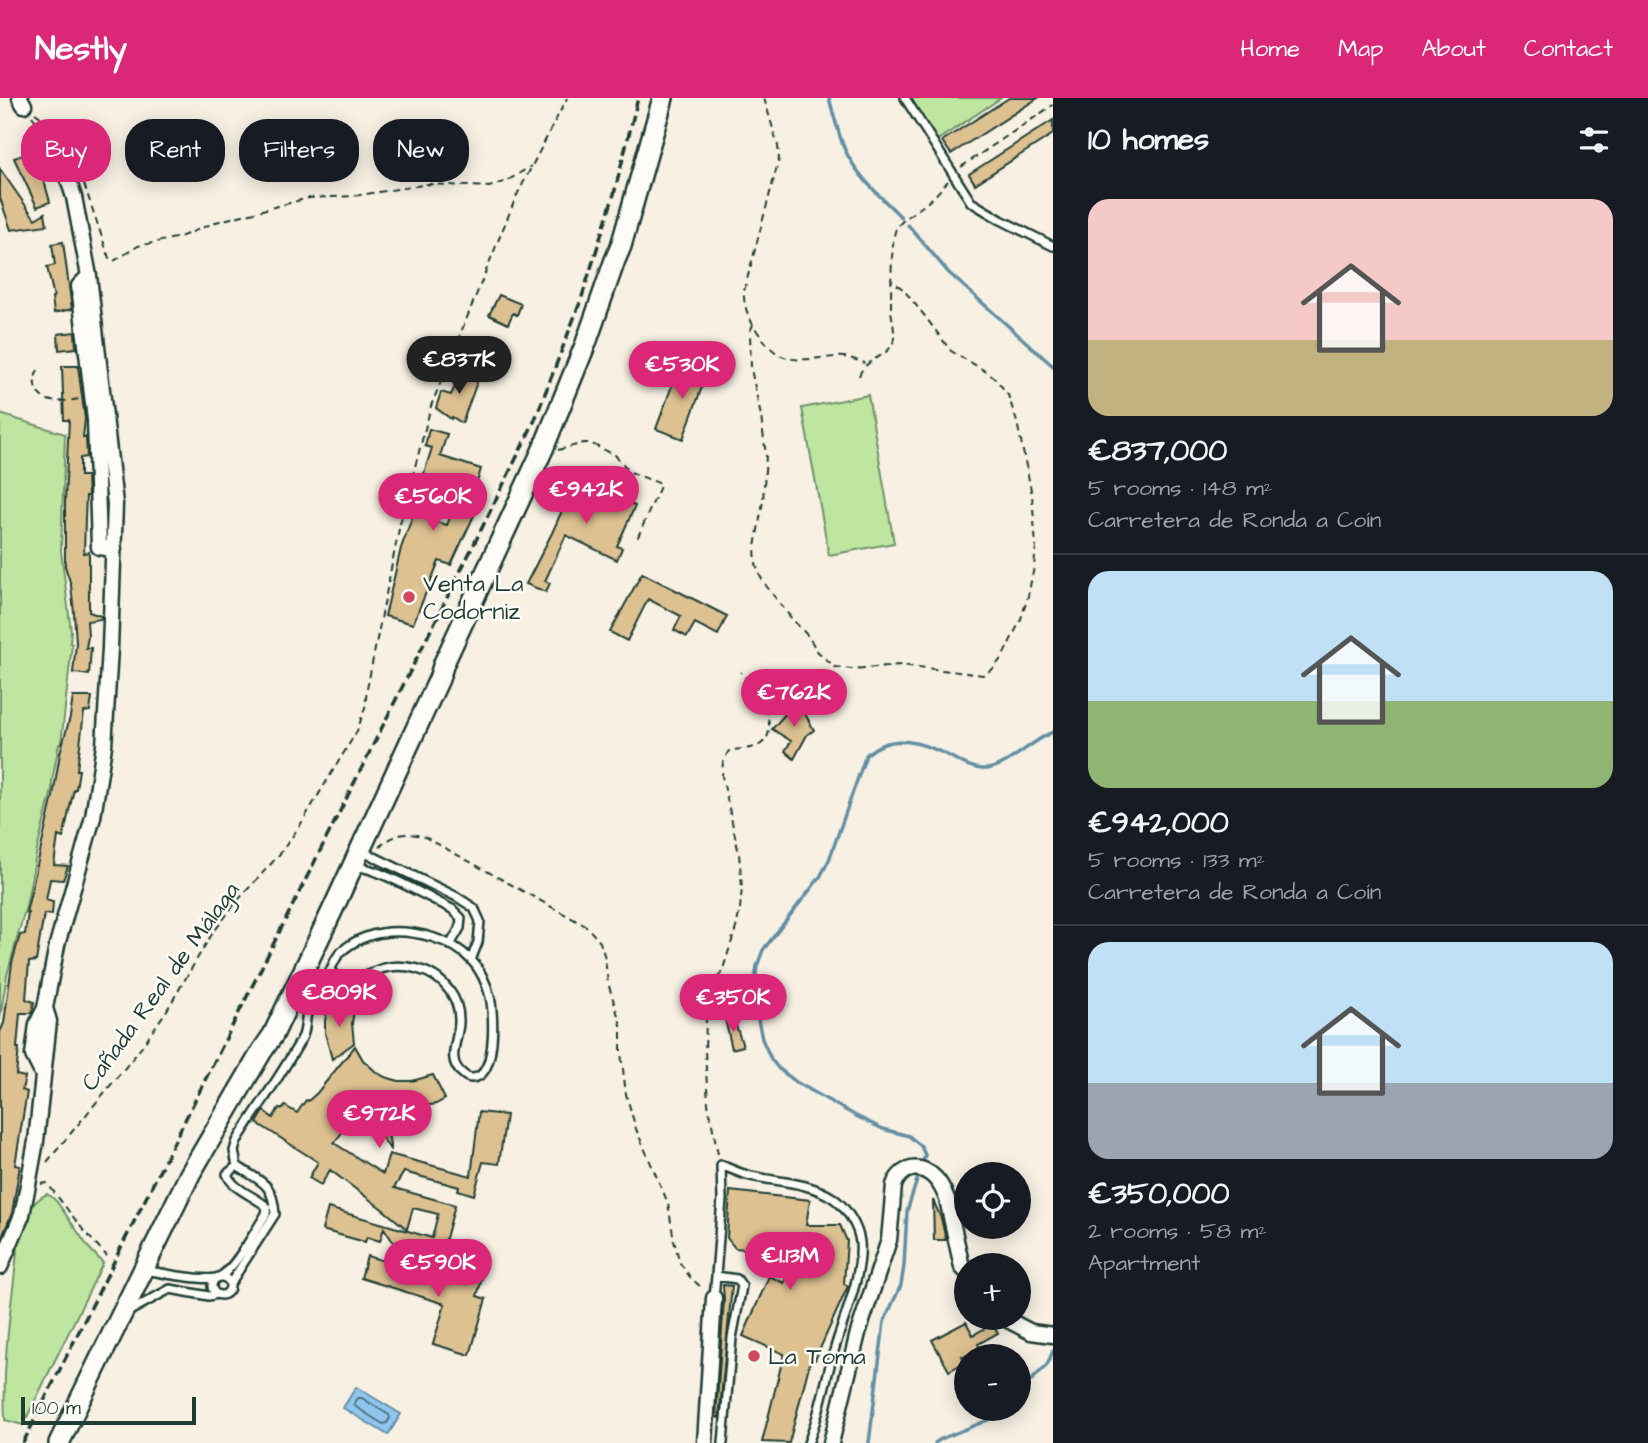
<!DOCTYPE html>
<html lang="en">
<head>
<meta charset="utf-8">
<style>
  body { margin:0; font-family:"Architects Daughter",sans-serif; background:#20242c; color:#f1f3f6; height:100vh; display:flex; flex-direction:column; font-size:26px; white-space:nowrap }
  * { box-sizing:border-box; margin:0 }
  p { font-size:23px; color:#9ea1a6 }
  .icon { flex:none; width:38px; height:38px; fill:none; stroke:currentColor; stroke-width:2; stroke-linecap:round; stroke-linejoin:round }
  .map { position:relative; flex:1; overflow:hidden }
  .side { display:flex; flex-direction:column; background:#171b24; width:595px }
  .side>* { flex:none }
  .hud { position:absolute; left:21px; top:21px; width:665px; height:63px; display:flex; gap:14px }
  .buttons { position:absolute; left:954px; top:1064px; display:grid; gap:14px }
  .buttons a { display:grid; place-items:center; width:77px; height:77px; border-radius:50%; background:#171b24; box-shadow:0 4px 18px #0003; font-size:35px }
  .scale { position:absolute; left:21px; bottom:18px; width:175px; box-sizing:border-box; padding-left:7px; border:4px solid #1f3d34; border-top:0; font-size:19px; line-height:24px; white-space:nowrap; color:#1f3d34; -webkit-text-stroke:5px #fdfcf7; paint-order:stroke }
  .price { position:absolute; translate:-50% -60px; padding:0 16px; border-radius:24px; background:#db2777; color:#fff; font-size:23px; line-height:46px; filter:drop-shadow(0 2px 4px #0008) }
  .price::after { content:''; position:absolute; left:50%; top:42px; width:21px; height:16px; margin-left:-10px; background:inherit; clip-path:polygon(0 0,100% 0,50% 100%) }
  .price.current { background:#222; color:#fff }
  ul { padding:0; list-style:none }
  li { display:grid; align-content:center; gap:14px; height:371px; padding:0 35px }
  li+li { border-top:2px solid #363941 }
  li span { display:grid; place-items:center; height:217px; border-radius:21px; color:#555 }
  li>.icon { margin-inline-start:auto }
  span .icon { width:126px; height:126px; fill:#fffc; stroke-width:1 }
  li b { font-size:30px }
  h2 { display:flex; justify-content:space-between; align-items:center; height:84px; padding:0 35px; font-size:30px }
  .tag { padding:0 24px; border-radius:28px; background:#171b24; box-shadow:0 4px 18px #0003; font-size:24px; line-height:63px }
  .tag.current { background:#db2777; color:#fff }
  header { display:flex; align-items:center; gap:42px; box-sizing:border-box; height:98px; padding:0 35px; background:#db2777; color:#fff }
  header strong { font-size:33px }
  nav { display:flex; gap:38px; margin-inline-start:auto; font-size:24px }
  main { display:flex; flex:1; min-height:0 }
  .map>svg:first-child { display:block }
  .green { fill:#bfe6a1; stroke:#6f926a; stroke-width:2 }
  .water { fill:#90c5ee; stroke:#638fa4; stroke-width:2 }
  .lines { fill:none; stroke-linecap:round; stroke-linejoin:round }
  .shore { stroke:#4c737e; stroke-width:2 }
  .stream { stroke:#638fa4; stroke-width:3.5 }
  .building { fill:#ddc191; stroke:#1f3d34; stroke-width:2 }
  .lane-casing { stroke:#1f3d34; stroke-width:12 }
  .street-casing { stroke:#1f3d34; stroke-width:19 }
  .secondary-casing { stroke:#1f3d34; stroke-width:24 }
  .path { stroke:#1f3d34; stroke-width:2; stroke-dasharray:7 5; stroke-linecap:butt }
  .lane { stroke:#fdfcf7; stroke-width:7 }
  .street { stroke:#fdfcf7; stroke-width:14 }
  .secondary { stroke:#fdfcf7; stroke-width:19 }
  .rail { stroke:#1f3d34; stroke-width:3.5; stroke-dasharray:10 5; stroke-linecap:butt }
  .poi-dot { fill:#d1495b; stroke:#fdfcf7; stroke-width:2.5 }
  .labels { text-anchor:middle; stroke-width:5; stroke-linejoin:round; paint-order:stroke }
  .poi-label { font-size:24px; fill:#1f3d34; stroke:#fdfcf7; text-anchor:start }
  .street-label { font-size:24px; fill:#1f3d34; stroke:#fdfcf7 }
</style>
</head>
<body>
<header>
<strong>Nestly</strong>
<nav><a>Home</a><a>Map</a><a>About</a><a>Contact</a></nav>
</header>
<main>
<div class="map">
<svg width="1053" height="1345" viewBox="0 0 1053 1345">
  <rect width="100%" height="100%" fill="#f7f0e3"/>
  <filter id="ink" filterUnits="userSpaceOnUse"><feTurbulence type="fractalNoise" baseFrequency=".0143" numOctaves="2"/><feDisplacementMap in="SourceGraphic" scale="14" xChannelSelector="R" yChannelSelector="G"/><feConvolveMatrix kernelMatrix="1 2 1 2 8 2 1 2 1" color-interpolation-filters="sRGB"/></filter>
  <g filter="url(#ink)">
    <path class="green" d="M908 0H1001L936 43Z
      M868 297 894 445 829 457 802 310Z
      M0 316 65 336 61 453 71 533 70 545 72 546 61 646H59L52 683V692L37 752 26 808 7 877 0 921Z
      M47 1096 52 1099 57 1104 89 1150 103 1165 23 1327 5 1322C3 1274 8 1229 14 1182 17 1159 17 1135 28 1114 33 1106 38 1100 47 1096Z"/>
    <path class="water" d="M356 1289 401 1316 388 1337 343 1310Z"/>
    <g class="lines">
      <path class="shore" d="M358 1300H362L389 1317 390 1320 387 1325 383 1326 356 1309 354 1306Z"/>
      <path class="stream" d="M829 0C834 17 838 36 845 52 857 78 881 99 901 119
        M908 127 949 175 1053 268
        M922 1069 925 1057 921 1048 909 1038 883 1031 856 1018 796 984 778 970 771 961 762 941 753 897 757 868 763 852 820 779 829 762 866 657C892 633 924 645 951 659 962 665 975 672 987 671 1009 668 1032 642 1053 634
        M1018 1295 1047 1267 1053 1253
        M869 1345 884 1224 901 1187 904 1168 907 1113 919 1076
        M935 1345 941 1341 993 1320 1004 1311"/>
    </g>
    <path class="building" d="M1009 0H1038L951 56 942 43Z
      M1053 22V36L975 86 969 76Z
      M32 54 43 79 50 104 37 109 14 60Z
      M0 71 35 121 45 115 47 127 11 132 0 100Z
      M63 144 72 211 54 215 52 199H54L47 169 55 167 52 146Z
      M499 197 521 206 517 217 513 215 508 226 489 217Z
      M75 234 76 250 59 252 58 236Z
      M680 266 707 275 683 341 656 331Z
      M62 268H78L85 321 83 339H86L87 359 80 360V378H87L88 398H86L85 420 84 455 89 454V514L101 518V521L87 523 88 538 86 550H91L89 577 73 575 76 545 74 515 71 487 65 468V403L69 322H64Z
      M464 269 480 276 462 325 452 319 451 321 436 310 441 294 451 297Z
      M429 331 447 336 440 358 481 371 473 398 482 400 451 467 439 463 413 526 385 518 401 450 413 417 447 427 460 394 422 381 432 350 425 348Z
      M578 377 628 400 626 404 635 408 617 448 622 450 617 462 566 437 545 483 550 485 546 494 526 486 552 435Z
      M642 475 727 518 718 537 695 525 687 539 674 532 681 518 648 501 627 543 610 534Z
      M73 599H92L90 613 84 614 77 672H79L76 691H74L63 740 58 738 54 767 68 768 63 782 50 781 46 802 53 804 52 817 44 816 36 863 29 864 26 901 34 904 32 915H20L17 950H19L16 977 25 979 22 992 27 994 15 1067 20 1068 12 1115 0 1144V934L4 925 12 865 20 837 25 836 28 815H26L53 698 60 655 70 619Z
      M799 605 814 632 807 637 794 661 785 653 791 643 772 631 786 615 788 617Z
      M329 905 354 913 352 925 354 945 332 961 325 935V922Z
      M733 919 743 948 732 951 725 921Z
      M355 948 363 962 376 974 385 979 399 983H412L433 977 445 1001 436 1006 413 1010 401 1011 385 1007 374 1020 387 1029 391 1053 371 1023 358 1027 344 1028 343 1033 334 1045 383 1076 389 1056 471 1078 479 1014 506 1017 499 1066 483 1064 474 1097 458 1092 459 1089 404 1074 394 1090 455 1107 442 1155 437 1157 393 1144 384 1130 380 1143 367 1139 365 1144 322 1132 328 1110 432 1140 438 1116 413 1110 407 1131 381 1110 330 1072 321 1087 309 1080 318 1064 257 1025 264 1013 273 1020 279 1010 283 1011 285 1008 297 1015 306 1002 308 1003 317 995Z
      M730 1093 810 1102 806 1127H840L847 1143 844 1186 848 1188 815 1262 811 1260 789 1345 762 1344 784 1256 743 1238 769 1178 784 1185 788 1176 791 1177 792 1175 800 1179 803 1156 735 1150 727 1140Z
      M933 1102 941 1120 946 1142H934Z
      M367 1158 466 1186 471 1170 484 1174 477 1198 486 1201 470 1257 433 1246 445 1206 361 1180Z
      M723 1187 732 1188 719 1320 716 1319 724 1201Z
      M966 1224 973 1237 992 1226 998 1235 978 1246 983 1254 975 1258H962L965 1264 949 1273 932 1242Z"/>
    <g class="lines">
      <g class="lane-casing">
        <path id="lane" d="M905 0 971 104 1001 122 1053 148
          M360 756 366 755 457 799 474 810 480 823 478 844 471 862
          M356 769C373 767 433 802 452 811L461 820 460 830 450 847
          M237 1068 234 1053 237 1043C258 1009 282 976 302 940 306 933 305 923 307 915 311 901 319 889 327 878 332 871 334 861 340 855 353 842 371 836 388 834 415 832 452 841 471 862 480 871 487 886 490 899 494 915 497 980 472 980 469 980 465 978 463 976 444 962 460 940 459 922 459 912 456 901 449 892 434 871 402 863 378 872 369 876 359 884 349 882 343 882 335 876 330 874
          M145 1172C161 1175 200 1183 216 1180 232 1177 256 1131 266 1116L267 1109C255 1098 233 1092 227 1076L237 1068C261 1084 273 1084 275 1116L230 1186
          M716 1178 722 1101 721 1067C731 1071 741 1076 751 1078 778 1084 809 1084 833 1100 846 1109 858 1128 860 1144 863 1177 843 1221 834 1253 825 1283 820 1316 808 1345
          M212 1188a9 9 0 1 1 18 0a9 9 0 1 1-18 0Z
          M714 1200 716 1178 737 1181 742 1188 732 1240 723 1345
          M128 1214 170 1191 209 1198 217 1196"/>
      </g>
      <g class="street-casing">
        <path id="street" d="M20 0 24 7
          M89 178 79 188 95 322 99 449 114 451
          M43 977 33 957 37 926 45 910 57 847 93 719 104 648 110 550 115 406 89 178 74 99 63 66 46 36
          M0 1169 22 1117 28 1087 36 1043 49 923 45 910
          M1004 1220 1031 1234 1053 1237
          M705 1345 714 1200
          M831 1345 858 1235 889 1142 894 1087C902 1068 921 1065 935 1080 941 1086 944 1093 947 1101L962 1169 966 1173"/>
      </g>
      <g class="secondary-casing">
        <path id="secondary" d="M59 1345 190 1076 262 953 273 937 332 813 439 581 444 565 543 351 586 245 615 162 621 148 663 0"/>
      </g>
      <path class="path" d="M764 0 778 48 779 61 744 193C743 208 749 221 757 233 779 264 787 263 822 260 829 260 837 258 844 259 851 260 859 263 865 265
        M35 15 45 22
        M32 18 39 27
        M961 69 1053 7
        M84 86 109 160 114 163 138 148 180 139 216 124 309 100 354 98 428 86 489 89 507 83 531 68
        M753 227 750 233 751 271 761 318 766 358 763 403 755 449 756 466 760 478 767 489 792 521 808 538 818 554 835 569 852 571 901 567 983 577 994 570 1003 558 1021 521 1028 498 1034 469 1036 448 1032 397 1017 324 1008 297 996 281 982 271 951 253 924 217 903 191 892 183
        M38 272C31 285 35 300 52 303 60 304 72 302 81 301
        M859 278C865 260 887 260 893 245 896 235 892 222 891 212 891 200 891 139 896 131 903 119 919 112 929 103 936 97 942 90 948 83
        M558 352 584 345H590L615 357 630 374 661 386 637 441
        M379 749C394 736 406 733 425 739L586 828 600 844 605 860 608 885 621 927V955L626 996 636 1031 668 1105 674 1143 680 1165 690 1179 703 1191
        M718 1056 708 1006 705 953 706 921 708 904 714 886 722 874 736 830 740 811 742 789 739 756 722 678 723 663 729 653C739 650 752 652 761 646 784 629 753 590 741 574
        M47 1064 138 954 167 912 210 839 237 803 279 757 299 729 357 633 365 610 367 591 400 426 431 308 516 99 567 0
        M41 1086 47 1085 84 1133 107 1158"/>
      <use href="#lane" class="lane"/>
      <use href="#street" class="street"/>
      <use href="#secondary" class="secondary"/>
      <path class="rail" d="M23 1345 478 438 534 324 581 202 614 96 638 0"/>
    </g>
  </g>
  <g class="poi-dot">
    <circle cx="409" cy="499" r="7"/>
    <circle cx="754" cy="1258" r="7"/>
  </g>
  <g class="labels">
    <g class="poi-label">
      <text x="423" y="493">Venta La<tspan x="423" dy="28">Codorniz</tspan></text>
      <text x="768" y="1266">La Toma</text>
    </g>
    <g class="street-label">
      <text transform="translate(160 888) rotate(-54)" y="8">Cañada Real de Málaga</text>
    </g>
  </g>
</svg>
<div class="buttons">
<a><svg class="icon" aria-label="locate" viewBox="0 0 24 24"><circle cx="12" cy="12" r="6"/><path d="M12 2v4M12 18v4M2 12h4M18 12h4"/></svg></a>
<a>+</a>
<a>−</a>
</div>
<div class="scale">100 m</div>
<b class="price current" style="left:459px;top:298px">€837K</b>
<b class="price" style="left:682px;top:303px">€530K</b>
<b class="price" style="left:586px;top:428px">€942K</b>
<b class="price" style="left:433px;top:435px">€560K</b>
<b class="price" style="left:794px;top:631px">€762K</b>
<b class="price" style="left:339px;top:931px">€809K</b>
<b class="price" style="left:733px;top:936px">€350K</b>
<b class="price" style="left:379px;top:1052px">€972K</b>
<b class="price" style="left:790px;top:1194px">€1.13M</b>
<b class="price" style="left:438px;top:1201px">€590K</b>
<div class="hud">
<a class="tag current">Buy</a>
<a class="tag">Rent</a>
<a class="tag">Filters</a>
<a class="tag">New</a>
</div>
</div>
<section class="side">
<h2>10 homes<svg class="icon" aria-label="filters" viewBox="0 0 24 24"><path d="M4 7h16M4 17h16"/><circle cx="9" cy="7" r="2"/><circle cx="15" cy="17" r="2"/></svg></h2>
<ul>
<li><span style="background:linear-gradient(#f6c9c9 65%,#c2b280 0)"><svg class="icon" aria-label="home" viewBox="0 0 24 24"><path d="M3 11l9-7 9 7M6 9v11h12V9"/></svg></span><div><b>€837,000</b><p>5 rooms · 148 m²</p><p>Carretera de Ronda a Coín</p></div></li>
<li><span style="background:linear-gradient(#bfe0f5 60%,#8fb573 0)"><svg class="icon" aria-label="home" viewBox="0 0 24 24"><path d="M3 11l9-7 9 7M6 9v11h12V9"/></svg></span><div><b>€942,000</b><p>5 rooms · 133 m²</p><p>Carretera de Ronda a Coín</p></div></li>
<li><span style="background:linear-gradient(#bfe0f5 65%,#9aa5b1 0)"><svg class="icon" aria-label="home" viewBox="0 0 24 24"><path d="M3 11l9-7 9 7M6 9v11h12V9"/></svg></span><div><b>€350,000</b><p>2 rooms · 58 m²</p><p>Apartment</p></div></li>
</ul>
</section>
</main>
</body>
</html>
